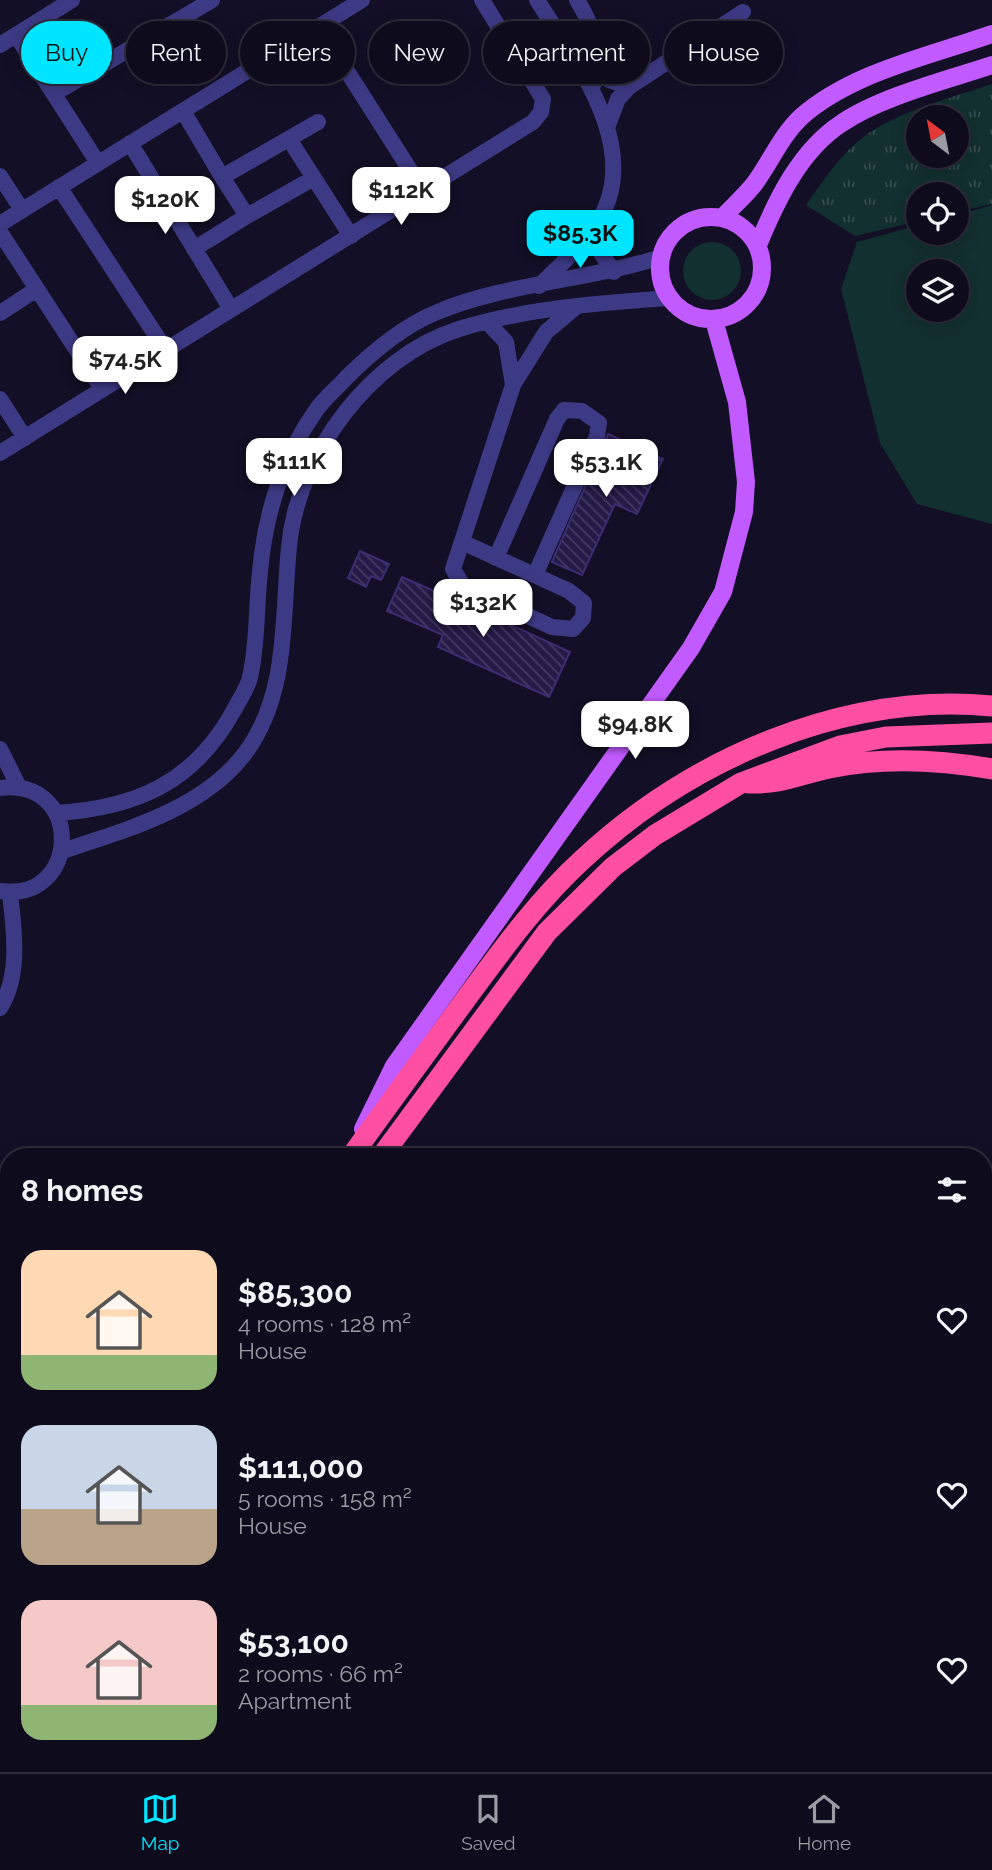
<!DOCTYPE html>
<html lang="en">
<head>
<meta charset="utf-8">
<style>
  body { margin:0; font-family:Raleway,sans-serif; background:#171425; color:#f1f3f6; height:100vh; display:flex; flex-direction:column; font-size:26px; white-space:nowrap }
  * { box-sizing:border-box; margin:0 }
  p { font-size:23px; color:#9b9ba3 }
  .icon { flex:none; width:38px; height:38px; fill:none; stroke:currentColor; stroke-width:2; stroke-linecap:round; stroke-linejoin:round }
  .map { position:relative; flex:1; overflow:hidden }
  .sheet { position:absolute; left:0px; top:1148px; width:992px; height:625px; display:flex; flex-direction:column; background:#0e0b1c; border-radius:28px 28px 0 0; box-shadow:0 4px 18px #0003,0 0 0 2px #2e2b3b }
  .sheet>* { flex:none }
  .hud { position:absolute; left:21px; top:21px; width:950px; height:63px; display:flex; gap:14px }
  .needle { width:46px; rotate:328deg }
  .buttons { position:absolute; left:906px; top:105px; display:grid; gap:14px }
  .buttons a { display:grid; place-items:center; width:63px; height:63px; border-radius:50%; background:#0e0b1c; box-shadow:0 4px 18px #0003,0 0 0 2px #2e2b3b; font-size:35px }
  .price { position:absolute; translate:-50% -60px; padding:0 16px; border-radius:14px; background:#fff; color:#222; font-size:23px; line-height:46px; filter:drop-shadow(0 2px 4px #0008) }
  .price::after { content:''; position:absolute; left:50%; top:42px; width:21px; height:16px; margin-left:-10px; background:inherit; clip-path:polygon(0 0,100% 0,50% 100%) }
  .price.active { background:#00e5ff; color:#111 }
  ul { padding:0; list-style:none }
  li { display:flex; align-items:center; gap:21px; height:175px; padding:0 21px }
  li span { display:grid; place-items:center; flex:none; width:196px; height:140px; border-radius:21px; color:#555 }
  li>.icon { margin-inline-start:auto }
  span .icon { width:84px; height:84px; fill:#fffc; stroke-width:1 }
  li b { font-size:30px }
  h2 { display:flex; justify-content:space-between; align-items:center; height:84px; padding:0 21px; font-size:30px }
  .tag { padding:0 24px; border-radius:32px; background:#0e0b1c; box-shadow:0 4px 18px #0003,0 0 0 2px #2e2b3b; font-size:24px; line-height:63px }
  .tag.active { background:#00e5ff; color:#111 }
  .tab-bar { display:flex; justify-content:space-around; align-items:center; height:98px; border-top:2px solid #2e2b3b; background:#0e0b1c; font-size:19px; color:#9b9ba3 }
  .tab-bar a { display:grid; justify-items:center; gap:4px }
  .tab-bar .active { color:#00e5ff }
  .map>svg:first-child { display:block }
  .grass { fill:#12302f; fill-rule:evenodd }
  .park { fill:url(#park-tufts); fill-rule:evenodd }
  .building { fill:url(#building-back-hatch); stroke:#3b2d73; stroke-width:2 }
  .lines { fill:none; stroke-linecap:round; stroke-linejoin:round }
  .minor { stroke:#3d3a85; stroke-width:16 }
  .major { stroke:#c25bff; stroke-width:18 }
  .highway { stroke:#ff4fa3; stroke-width:21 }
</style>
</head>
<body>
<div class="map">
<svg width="992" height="1772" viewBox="0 0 992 1772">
  <defs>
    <pattern id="park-tufts" width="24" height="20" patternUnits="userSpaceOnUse" patternTransform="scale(1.75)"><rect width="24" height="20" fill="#12302f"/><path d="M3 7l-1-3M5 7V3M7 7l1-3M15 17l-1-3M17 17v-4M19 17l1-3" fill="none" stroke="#344d4e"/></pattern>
    <pattern id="building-back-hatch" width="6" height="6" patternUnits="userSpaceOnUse" patternTransform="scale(1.75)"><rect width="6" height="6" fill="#241b47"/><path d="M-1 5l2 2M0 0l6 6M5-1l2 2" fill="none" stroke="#433b63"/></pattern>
  </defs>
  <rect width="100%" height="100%" fill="#130f26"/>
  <path class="grass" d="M992 205V524L917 504 880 443 841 289 857 242 919 225V233H957V215ZM919 271H957V310H919Z
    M683 271a29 29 0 1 1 58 0a29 29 0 1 1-58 0Z"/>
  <path class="park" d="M992 84V204L957 212V194H919V221L855 236 806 205C824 180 841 153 866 135 902 110 951 98 992 84ZM919 117H957V156H919Z"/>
  <path class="building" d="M608 434 663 459 637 514 615 504 582 575 552 562Z
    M360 551 389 564 381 580 371 576 366 587 348 578Z
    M402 577 450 598 445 609 477 624 483 612 570 652 549 697 438 647 443 635 387 611Z"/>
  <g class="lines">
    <path class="minor" d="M537 0C576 62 648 153 594 228 579 249 557 268 539 286
      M577 0C595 29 603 55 592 89
      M319 27 424 192
      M16 35 98 163
      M0 45 72 0
      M599 68 609 80 629 87
      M55 93 212 0
      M183 111 222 177 318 122
      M608 125 618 99 629 87 743 12
      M289 139 351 236
      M130 143 231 309
      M0 176 22 210
      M59 187 165 349
      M247 216 314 178
      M0 224 362 0
      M594 228 599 250 614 272
      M0 232 102 389
      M194 249 247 216 222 177
      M0 313 37 289
      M488 323 506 342 513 385
      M0 399 25 438
      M0 453 533 122 541 112 543 99 482 0
      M462 542 569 591 584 603 583 618 573 629 552 627 463 586 453 569 513 385 546 332 577 306
      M496 558 557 419 564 410 582 411 599 423 597 436 535 575
      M0 749 19 787
      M0 788C84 777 81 903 0 891
      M56 813C136 808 194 783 234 710 239 700 248 688 250 677 258 643 256 606 260 572 265 514 283 456 317 409 325 398 337 388 346 378 371 353 402 327 435 313 501 284 590 280 661 257
      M62 851C126 830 204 809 246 752 289 693 282 617 289 547 297 456 370 357 459 329 527 308 599 303 669 298
      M0 1008C21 975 14 930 10 893
      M0 1320 9 1309
      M0 1350 9 1338
      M0 1376 9 1382
      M0 1415 9 1402
      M0 1459 3 1461
      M984 1552 992 1547
      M984 1589 992 1584
      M686 1772 695 1764
      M734 1772 743 1764"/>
    <path class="major" d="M660 268a51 51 0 1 1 102 0a51 51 0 1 1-102 0Z
      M722 218C733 206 746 195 755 183 771 161 781 136 801 117 852 72 930 56 992 34
      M758 245C776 201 800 150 842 123 880 97 947 80 992 65
      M363 1129 394 1066 691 648 723 592 744 512 746 482 737 402 714 320"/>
    <path class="highway" d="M749 783C782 784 797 775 829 768 881 757 940 760 992 769
      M351 1157C388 1105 426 1054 463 1003 499 954 537 901 582 860 690 759 843 692 992 706
      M381 1157 547 932 613 867 655 835 741 783 840 746 886 737 992 733
      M0 1634 9 1623
      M0 1757 9 1745"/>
  </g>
</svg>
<div class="buttons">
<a><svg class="needle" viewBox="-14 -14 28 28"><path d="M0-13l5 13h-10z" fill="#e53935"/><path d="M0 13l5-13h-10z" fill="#9b9ba3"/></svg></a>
<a><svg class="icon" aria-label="locate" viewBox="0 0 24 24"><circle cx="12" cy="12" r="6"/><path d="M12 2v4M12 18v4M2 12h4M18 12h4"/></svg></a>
<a><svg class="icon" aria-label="layers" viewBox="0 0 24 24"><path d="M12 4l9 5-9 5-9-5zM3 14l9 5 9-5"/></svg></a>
</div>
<b class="price" style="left:401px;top:227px">$112K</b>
<b class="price" style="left:165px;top:236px">$120K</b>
<b class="price active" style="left:580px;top:270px">$85.3K</b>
<b class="price" style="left:125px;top:396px">$74.5K</b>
<b class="price" style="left:294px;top:498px">$111K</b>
<b class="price" style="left:606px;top:499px">$53.1K</b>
<b class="price" style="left:483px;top:639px">$132K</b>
<b class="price" style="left:635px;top:761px">$94.8K</b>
<div class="hud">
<a class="tag active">Buy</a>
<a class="tag">Rent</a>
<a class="tag">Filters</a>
<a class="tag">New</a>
<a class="tag">Apartment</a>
<a class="tag">House</a>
</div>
<section class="sheet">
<h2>8 homes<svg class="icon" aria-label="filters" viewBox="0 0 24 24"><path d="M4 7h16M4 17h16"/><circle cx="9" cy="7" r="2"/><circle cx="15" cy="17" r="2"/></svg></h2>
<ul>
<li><span style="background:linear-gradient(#ffd9b3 75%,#8fb573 0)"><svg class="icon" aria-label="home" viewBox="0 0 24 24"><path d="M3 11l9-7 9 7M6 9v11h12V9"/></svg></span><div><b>$85,300</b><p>4 rooms · 128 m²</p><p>House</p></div><svg class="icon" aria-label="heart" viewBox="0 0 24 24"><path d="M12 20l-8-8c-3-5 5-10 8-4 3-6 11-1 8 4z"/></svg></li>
<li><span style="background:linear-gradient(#c9d6e8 60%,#b9a48a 0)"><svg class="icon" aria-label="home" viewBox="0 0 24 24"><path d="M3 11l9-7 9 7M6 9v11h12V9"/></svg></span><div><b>$111,000</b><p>5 rooms · 158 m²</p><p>House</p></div><svg class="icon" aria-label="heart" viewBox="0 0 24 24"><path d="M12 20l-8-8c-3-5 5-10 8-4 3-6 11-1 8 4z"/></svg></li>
<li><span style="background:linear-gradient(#f6c9c9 75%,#8fb573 0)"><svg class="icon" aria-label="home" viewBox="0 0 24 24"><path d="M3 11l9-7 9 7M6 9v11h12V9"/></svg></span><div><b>$53,100</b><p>2 rooms · 66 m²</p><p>Apartment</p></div><svg class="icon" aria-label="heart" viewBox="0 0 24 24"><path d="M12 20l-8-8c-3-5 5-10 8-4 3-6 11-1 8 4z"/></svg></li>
</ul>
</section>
</div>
<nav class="tab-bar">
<a class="active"><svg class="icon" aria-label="map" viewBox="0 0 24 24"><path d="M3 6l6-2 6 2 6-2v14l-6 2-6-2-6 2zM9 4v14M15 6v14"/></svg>Map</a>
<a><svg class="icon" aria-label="saved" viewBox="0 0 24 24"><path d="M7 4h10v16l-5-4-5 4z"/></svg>Saved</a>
<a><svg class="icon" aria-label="home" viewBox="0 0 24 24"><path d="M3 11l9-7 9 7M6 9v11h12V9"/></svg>Home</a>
</nav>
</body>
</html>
